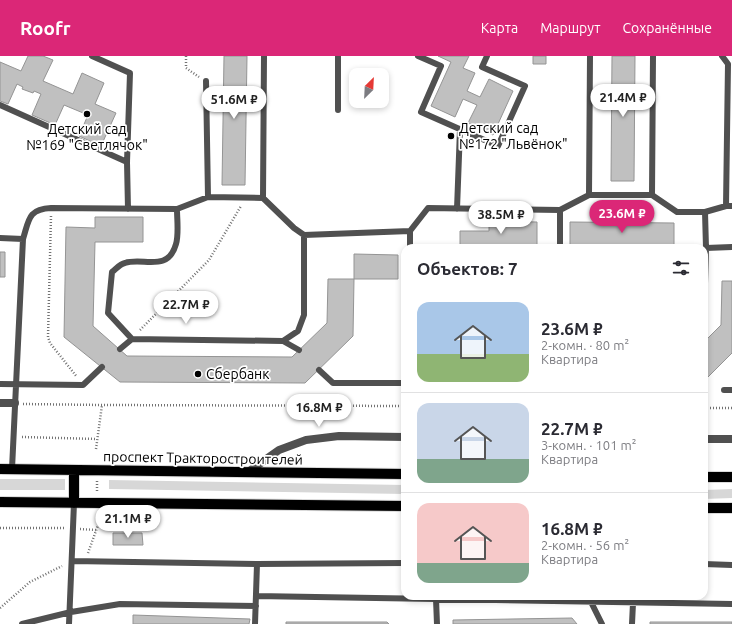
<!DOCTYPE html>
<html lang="ru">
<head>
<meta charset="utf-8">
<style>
  body { margin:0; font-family:Ubuntu,sans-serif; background:#f2f2f3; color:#2b2b33; height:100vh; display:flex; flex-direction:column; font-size:15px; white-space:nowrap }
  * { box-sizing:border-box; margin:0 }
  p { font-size:13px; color:#7c7c81 }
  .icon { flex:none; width:22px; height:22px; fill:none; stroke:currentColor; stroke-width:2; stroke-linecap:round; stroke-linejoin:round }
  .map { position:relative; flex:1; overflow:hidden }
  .panel { position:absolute; left:401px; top:188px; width:307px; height:356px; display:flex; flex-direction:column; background:#fff; border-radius:12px; box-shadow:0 2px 6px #0003 }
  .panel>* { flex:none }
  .needle { width:26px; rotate:24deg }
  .tools { position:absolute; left:349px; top:12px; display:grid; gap:8px }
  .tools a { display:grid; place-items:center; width:40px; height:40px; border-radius:8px; background:#fff; box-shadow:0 2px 6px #0003; font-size:20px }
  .price { position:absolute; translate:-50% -34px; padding:0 9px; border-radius:14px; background:#fff; color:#222; font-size:13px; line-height:26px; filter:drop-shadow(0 1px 2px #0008) }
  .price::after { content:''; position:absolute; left:50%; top:24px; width:12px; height:9px; margin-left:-6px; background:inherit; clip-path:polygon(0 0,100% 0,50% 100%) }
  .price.current { background:#db2777; color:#fff }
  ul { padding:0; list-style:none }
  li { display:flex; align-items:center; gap:12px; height:100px; padding:0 16px }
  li+li { border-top:1px solid #e1e1e2 }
  li span { display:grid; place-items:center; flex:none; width:112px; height:80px; border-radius:12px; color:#555 }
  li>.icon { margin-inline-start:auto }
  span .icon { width:48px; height:48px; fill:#fffc; stroke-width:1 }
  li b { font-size:17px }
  h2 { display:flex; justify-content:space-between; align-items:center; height:48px; padding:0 16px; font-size:17px }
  header { display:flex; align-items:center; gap:24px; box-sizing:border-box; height:56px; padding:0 20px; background:#db2777; color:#fff }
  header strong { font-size:19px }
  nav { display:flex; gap:22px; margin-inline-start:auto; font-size:14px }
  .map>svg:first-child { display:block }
  .green { fill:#d7d7d7 }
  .building { fill:#c0c0c0; stroke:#949494 }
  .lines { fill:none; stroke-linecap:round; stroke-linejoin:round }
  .primary-casing { stroke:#dbdbdb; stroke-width:12 }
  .path { stroke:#727272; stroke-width:2.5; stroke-dasharray:1 2; stroke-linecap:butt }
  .service { stroke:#505050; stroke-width:6 }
  .pedestrian { stroke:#505050; stroke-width:8 }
  .minor { stroke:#505050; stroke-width:8 }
  .primary { stroke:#000; stroke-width:10 }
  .poi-dot { fill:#000; stroke:#fff; stroke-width:1.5 }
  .labels { text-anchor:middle; stroke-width:3.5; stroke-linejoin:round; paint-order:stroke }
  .poi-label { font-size:14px; fill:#000; stroke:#fff; text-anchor:start }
  .street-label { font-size:14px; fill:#000; stroke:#fff }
</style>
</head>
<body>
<header>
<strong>Roofr</strong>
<nav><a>Карта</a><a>Маршрут</a><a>Сохранённые</a></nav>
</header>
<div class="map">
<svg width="732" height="568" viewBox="0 0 732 568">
  <rect width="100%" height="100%" fill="#fff"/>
  <path class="green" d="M0 423H65V434H0Z
    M109 424 405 429V438L109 433Z
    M732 433V442L704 443V434Z"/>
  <path class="building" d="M28 0H43L53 4 43 25 73 38 82 17 104 27 95 48 116 57 101 90 79 80 88 59 64 49 55 69 32 59 41 38 34 35 33 37 22 33 23 31 17 28 8 48 0 45V6L21 15Z
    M224 0H247L245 129H222Z
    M438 0H469L463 12 475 17 467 35 480 41 489 23 513 35 493 79 468 67 477 49 463 43 455 61 431 50 451 6Z
    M533 0H546V8H533Z
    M612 0H635L634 125H611Z
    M95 161H143V186H95L93 270 127 300 292 301 327 267 328 223H354L353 280 305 327 120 326 64 281 66 171 95 172Z
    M489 165 537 166V190L489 189V192H460V175H489Z
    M570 166 674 167V191L570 190Z
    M0 196H5V221H0Z
    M354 198 398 199V223H354Z
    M722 225H732V297L704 325V286L721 269Z
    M113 477H142L143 489H113Z
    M133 559 250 563 249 568H133Z
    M572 562 577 568H453V564Z
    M286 566H387L389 568H286Z
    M650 566H732V568H650Z"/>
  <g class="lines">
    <g class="primary-casing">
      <path id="primary" d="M0 413 405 418
        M74 414V447
        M704 421H732
        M0 446 405 450
        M704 452H732"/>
    </g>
    <path class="path" d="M186 0V12L199 21
      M51 160 48 281 50 287 77 321
      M140 274 209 204 241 150
      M23 348 102 349 405 350
      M704 352H732
      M22 381 97 383
      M96 393 102 349
      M97 425V435
      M0 472H65
      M80 473 96 474
      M88 497 98 469
      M0 552 30 526 62 510"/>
    <path class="service" d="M92 0 130 17 127 106 128 153
      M338 0V54
      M418 0 441 10 421 56 498 90 525 30 482 11 487 0
      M590 0 589 139H652L653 0
      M722 0 728 8 726 150
      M206 25 208 141 263 142 264 0
      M0 49 127 106
      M652 139 677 156H705L726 150H732
      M263 142 294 172 304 179 410 175V192
      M177 153C177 164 179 178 176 188 168 217 143 201 125 207 120 208 116 213 112 216L108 257 132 283 283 285 298 275 304 259V179
      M457 153 460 73
      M410 175 428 152 560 154 589 139
      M0 182 23 183
      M560 192V154
      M706 192 732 191
      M704 263 706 192 705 156
      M283 285 299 294
      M120 293 132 283
      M319 314 333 327H405
      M0 328 83 329 102 311
      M724 334H732
      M12 413 23 183C29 164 28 153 51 152L177 153 208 141
      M72 505 257 508 405 507
      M704 508 732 509
      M256 540 732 548
      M436 543 437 568
      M591 546 602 568
      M22 568 71 556 120 548 256 550
      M69 568 74 447
      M255 568 257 508
      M632 568 633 547"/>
    <path class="pedestrian" d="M0 347H15"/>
    <path class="minor" d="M704 383H732
      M248 416 279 394 306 384 339 380 405 381"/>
    <use href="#primary" class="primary"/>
  </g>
  <g class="poi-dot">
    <circle cx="87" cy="58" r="4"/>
    <circle cx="451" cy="80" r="4"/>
    <circle cx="198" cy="318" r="4"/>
  </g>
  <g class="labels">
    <g class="poi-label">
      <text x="459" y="77">Детский сад<tspan x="459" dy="16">№172 "Львёнок"</tspan></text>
      <text x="87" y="78" text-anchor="middle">Детский сад<tspan x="87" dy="16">№169 "Светлячок"</tspan></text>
      <text x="206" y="323">Сбербанк</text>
    </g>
    <g class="street-label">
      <text transform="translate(203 402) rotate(1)" y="5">проспект Тракторостроителей</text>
    </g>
  </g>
</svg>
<div class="tools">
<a><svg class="needle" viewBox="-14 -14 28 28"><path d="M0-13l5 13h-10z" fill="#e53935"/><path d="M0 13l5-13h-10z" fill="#7c7c81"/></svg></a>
</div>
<b class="price" style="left:623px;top:62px">21.4M ₽</b>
<b class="price" style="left:234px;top:64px">51.6M ₽</b>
<b class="price current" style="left:622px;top:178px">23.6M ₽</b>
<b class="price" style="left:501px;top:179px">38.5M ₽</b>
<b class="price" style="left:186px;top:269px">22.7M ₽</b>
<b class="price" style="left:319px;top:372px">16.8M ₽</b>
<b class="price" style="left:128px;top:483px">21.1M ₽</b>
<section class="panel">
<h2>Объектов: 7<svg class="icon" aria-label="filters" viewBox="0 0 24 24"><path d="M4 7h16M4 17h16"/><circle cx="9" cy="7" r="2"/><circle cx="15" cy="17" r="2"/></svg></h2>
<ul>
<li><span style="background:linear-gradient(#a9c7e8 65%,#8fb573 0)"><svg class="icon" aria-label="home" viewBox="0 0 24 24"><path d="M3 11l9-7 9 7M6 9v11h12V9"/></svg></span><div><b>23.6M ₽</b><p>2-комн. · 80 m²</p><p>Квартира</p></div></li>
<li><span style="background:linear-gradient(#c9d6e8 70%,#7fa58c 0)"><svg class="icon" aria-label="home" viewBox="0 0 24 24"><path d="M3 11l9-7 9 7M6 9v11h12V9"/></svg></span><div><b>22.7M ₽</b><p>3-комн. · 101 m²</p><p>Квартира</p></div></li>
<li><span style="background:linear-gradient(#f6c9c9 75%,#7fa58c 0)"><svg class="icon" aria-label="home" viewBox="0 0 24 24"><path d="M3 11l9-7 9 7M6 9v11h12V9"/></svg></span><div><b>16.8M ₽</b><p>2-комн. · 56 m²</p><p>Квартира</p></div></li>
</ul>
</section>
</div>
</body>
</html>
